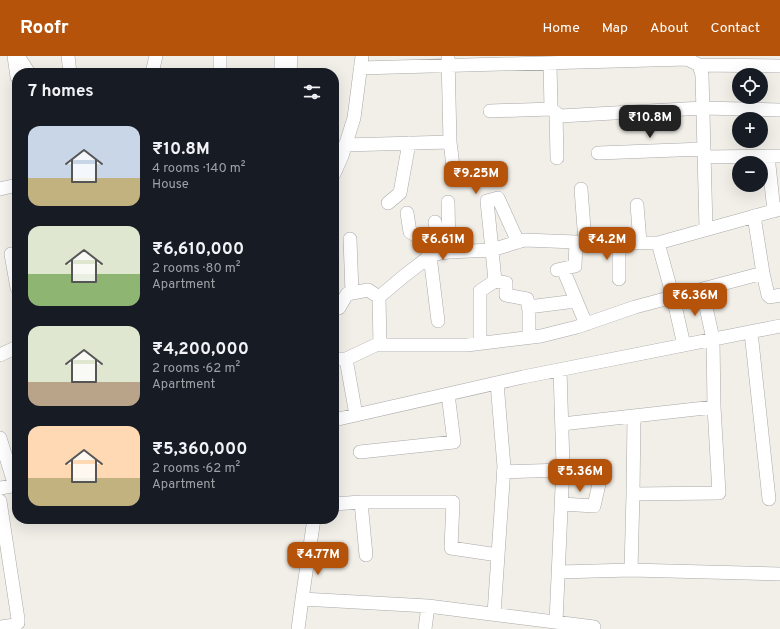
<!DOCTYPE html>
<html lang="en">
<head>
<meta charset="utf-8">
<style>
  body { margin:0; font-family:Overpass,sans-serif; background:#20242c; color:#f1f3f6; height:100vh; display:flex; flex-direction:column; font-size:15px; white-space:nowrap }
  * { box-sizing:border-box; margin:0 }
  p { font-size:13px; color:#9ea1a6 }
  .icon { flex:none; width:22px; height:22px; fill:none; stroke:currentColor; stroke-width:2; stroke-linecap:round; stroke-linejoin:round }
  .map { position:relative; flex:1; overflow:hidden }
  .panel { position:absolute; left:12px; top:12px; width:327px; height:456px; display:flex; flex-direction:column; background:#171b24; border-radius:16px; box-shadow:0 4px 16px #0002 }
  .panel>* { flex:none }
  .tools { position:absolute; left:732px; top:12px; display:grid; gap:8px }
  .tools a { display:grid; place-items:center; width:36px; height:36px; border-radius:50%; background:#171b24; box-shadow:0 4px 16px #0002; font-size:20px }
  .price { position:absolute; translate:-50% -34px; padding:0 9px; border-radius:8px; background:#b45309; color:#fff; font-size:13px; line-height:26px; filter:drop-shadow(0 1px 2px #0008) }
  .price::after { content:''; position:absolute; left:50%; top:24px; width:12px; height:9px; margin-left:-6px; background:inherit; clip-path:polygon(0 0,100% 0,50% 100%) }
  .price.current { background:#222; color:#fff }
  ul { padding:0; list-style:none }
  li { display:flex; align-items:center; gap:12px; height:100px; padding:0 16px }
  li span { display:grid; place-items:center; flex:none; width:112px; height:80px; border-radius:12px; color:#555 }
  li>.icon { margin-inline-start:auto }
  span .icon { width:48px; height:48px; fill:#fffc; stroke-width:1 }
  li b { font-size:17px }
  h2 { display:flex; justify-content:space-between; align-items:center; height:48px; padding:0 16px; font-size:17px }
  header { display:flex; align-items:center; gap:24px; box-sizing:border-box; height:56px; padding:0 20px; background:#b45309; color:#fff }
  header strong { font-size:19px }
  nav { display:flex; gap:22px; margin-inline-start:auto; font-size:14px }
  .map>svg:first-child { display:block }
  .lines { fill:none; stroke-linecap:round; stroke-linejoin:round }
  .minor-casing { stroke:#a9a9a9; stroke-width:14 }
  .minor { stroke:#fff; stroke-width:13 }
</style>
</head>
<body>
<header>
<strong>Roofr</strong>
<nav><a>Home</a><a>Map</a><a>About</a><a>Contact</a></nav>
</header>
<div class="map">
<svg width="780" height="573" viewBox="0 0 780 573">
  <rect width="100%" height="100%" fill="#f2efe9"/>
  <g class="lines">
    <g class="minor-casing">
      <path id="minor" d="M14 0 17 21
        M18 0 29 17
        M68 0 70 17
        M220 0V17
        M281 0V17
        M550 7 551 53 560 60 703 52 780 54
        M699 9 780 10
        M360 12 687 3 699 9 702 19 706 173
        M152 17 156 0
        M290 17 291 0
        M490 55 551 53
        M556 57 557 102
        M450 86 453 110
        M345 89 450 86 448 0
        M598 97 704 93
        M768 100 774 155
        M704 101 780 100
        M334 118 342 100 354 62 362 0
        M0 133 17 129
        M581 133 585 186
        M448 146 449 196
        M388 147 400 137 409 87
        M637 149 640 186
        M780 153 658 187 576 186 524 184 492 194 449 196 440 197 430 200 404 220 379 241 380 289H467L541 280 577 271 635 251 763 217 768 239 770 241 780 239
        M407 157 410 176 424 184 430 200 438 265
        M754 160 763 217
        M435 166 440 197
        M350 183 352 237
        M619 186V223
        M658 187 673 241 684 289
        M11 198 17 232
        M563 213 586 268
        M557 214 575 210 576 186
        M495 225 492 194 487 145 498 142 518 186
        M528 251 576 245
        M334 253 339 252 347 238 368 234 379 241
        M751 276 769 443
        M480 287V235L495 225 506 227V239L527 243 529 253V281
        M0 299 17 291
        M334 303H346L380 287
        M346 303 356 359
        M334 364 523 321 780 270
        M562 368 714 351
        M0 382 15 430
        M360 396 454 386 448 338
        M503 416 563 414
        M0 432 17 429
        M633 438 634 360
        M0 445 18 563V567L15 569 1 571
        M361 446 366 499
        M334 448 361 446H453L451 492 498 499
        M562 448 594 450 599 428
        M631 514 780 518
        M559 516 631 514 633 438 719 437 714 351 713 283 702 233
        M302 543 428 550 594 571V573
        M494 558 504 411 497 327
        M556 566 563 409 560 314
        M298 573 302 543 314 463
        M425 573 428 550"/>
    </g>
    <use href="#minor" class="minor"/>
  </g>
</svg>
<div class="tools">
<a><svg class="icon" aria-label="locate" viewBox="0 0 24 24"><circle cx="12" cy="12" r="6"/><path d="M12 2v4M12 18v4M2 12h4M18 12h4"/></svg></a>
<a>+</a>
<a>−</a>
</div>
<b class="price current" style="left:650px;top:83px">₹10.8M</b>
<b class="price" style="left:476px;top:139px">₹9.25M</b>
<b class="price" style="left:443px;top:205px">₹6.61M</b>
<b class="price" style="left:607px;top:205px">₹4.2M</b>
<b class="price" style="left:695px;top:261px">₹6.36M</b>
<b class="price" style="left:580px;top:437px">₹5.36M</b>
<b class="price" style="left:318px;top:520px">₹4.77M</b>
<section class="panel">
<h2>7 homes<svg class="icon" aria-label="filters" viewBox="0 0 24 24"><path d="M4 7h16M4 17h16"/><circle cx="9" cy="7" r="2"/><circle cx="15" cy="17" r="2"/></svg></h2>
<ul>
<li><span style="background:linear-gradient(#c9d6e8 65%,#c2b280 0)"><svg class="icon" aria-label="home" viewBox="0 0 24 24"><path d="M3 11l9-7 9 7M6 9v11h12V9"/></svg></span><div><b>₹10.8M</b><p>4 rooms · 140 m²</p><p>House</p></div></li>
<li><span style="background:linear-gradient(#dfe7d0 60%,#8fb573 0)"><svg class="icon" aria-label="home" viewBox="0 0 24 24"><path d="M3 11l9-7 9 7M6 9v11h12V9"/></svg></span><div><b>₹6,610,000</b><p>2 rooms · 80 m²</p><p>Apartment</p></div></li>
<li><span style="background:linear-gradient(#dfe7d0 70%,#b9a48a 0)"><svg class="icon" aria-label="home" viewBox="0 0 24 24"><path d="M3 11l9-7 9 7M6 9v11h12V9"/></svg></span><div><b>₹4,200,000</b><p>2 rooms · 62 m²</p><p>Apartment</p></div></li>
<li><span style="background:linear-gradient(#ffd9b3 65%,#c2b280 0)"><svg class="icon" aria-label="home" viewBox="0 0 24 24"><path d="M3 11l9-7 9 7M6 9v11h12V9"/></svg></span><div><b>₹5,360,000</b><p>2 rooms · 62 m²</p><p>Apartment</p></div></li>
</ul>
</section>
</div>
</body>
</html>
